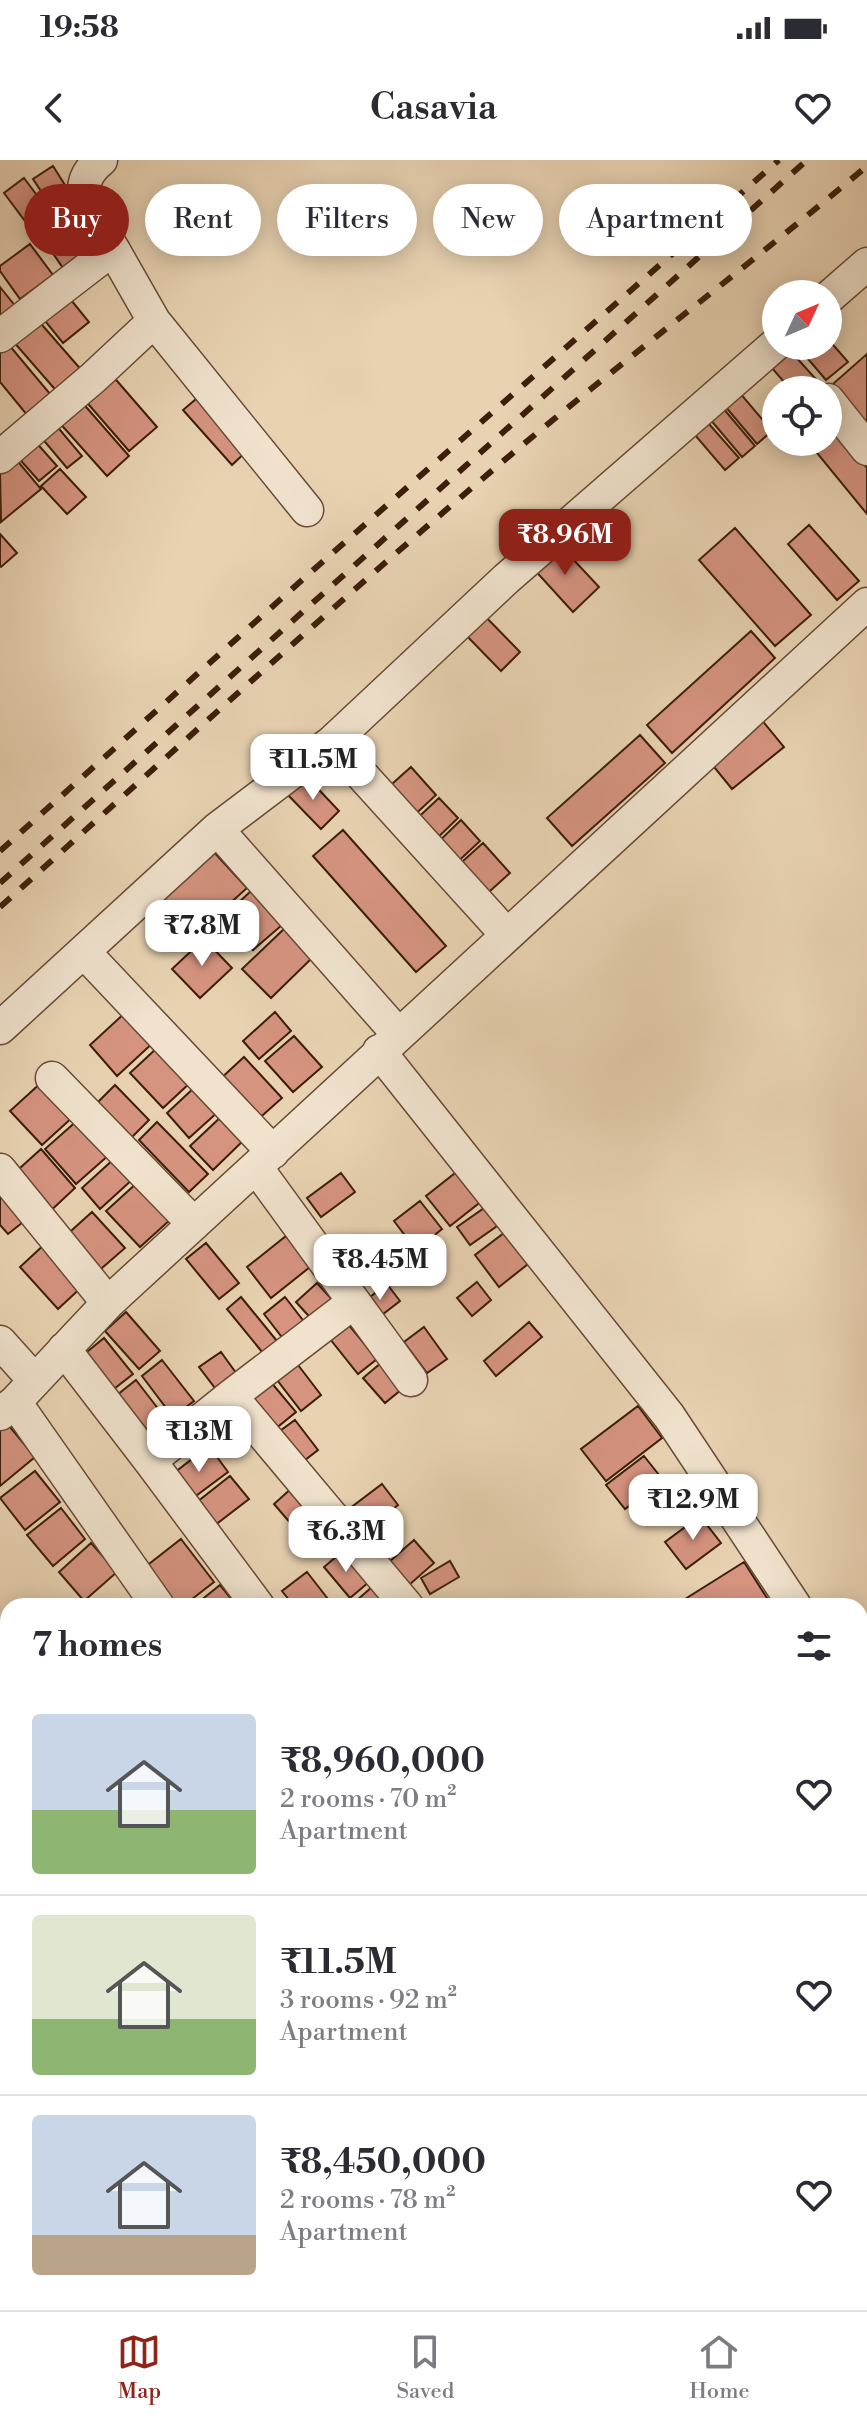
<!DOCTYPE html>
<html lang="en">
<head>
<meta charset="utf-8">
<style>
  body { margin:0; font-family:"Libre Bodoni",serif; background:#f2f2f3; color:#2b2b33; height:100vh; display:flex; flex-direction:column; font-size:30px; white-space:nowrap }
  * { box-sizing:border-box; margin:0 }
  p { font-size:26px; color:#7c7c81 }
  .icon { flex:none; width:44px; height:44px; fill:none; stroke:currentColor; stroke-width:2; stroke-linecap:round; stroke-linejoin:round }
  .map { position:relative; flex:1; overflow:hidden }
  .sheet { position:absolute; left:0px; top:1438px; width:868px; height:712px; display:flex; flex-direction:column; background:#fff; border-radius:24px 24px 0 0; box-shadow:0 4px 20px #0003 }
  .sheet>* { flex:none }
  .hud { position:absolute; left:24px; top:24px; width:820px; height:72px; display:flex; gap:16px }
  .needle { width:52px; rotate:46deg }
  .fabs { position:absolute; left:762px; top:120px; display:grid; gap:16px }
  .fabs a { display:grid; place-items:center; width:80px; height:80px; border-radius:50%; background:#fff; box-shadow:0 4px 20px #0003; font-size:40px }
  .price { position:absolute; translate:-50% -68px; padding:0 18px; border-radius:16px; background:#fff; color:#222; font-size:26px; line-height:52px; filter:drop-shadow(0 2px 4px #0008) }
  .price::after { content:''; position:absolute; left:50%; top:48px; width:24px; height:18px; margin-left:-12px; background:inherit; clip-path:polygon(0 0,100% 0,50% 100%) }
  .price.current { background:#8f2418; color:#fff }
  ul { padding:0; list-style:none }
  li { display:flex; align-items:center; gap:24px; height:200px; padding:0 32px }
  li+li { border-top:2px solid #e1e1e2 }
  li span { display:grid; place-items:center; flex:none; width:224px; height:160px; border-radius:8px; color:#555 }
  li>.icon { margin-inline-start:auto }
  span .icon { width:96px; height:96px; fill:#fffc; stroke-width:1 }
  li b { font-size:34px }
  h2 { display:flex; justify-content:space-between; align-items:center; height:96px; padding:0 32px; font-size:34px }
  .chip { padding:0 28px; border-radius:36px; background:#fff; box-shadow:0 4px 20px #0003; font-size:28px; line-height:72px }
  .chip.current { background:#8f2418; color:#fff }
  .status { display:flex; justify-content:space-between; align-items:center; height:56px; padding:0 40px; background:#fff; direction:ltr }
  .status svg { height:22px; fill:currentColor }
  header { display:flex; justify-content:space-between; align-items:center; height:104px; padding:0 32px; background:#fff; font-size:36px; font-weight:600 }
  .tab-bar { display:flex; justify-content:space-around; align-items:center; height:112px; border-top:2px solid #e1e1e2; background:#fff; font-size:22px; color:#7c7c81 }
  .tab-bar a { display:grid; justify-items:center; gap:4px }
  .tab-bar .current { color:#8f2418 }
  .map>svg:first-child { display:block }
  .water { fill:#99b6b4; stroke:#747970; stroke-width:2 }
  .building { fill:#d59380; stroke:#3d1e0a; stroke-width:2 }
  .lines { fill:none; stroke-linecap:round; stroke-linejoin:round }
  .minor-casing { stroke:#684b34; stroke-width:35 }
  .minor { stroke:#f0e2cd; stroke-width:32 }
  .rail { stroke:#3d1e0a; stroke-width:6; stroke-dasharray:14 14; stroke-linecap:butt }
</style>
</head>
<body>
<div class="status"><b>19:58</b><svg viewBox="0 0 49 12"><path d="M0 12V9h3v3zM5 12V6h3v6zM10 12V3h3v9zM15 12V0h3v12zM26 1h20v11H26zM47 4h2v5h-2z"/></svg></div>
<header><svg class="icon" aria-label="back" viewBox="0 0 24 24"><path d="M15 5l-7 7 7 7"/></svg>Casavia<svg class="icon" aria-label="heart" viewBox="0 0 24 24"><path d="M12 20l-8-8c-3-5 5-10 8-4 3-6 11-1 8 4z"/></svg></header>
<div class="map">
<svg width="867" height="2150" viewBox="0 0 867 2150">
  <rect width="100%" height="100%" fill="#e8d2b2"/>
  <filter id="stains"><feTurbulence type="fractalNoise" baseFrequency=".0025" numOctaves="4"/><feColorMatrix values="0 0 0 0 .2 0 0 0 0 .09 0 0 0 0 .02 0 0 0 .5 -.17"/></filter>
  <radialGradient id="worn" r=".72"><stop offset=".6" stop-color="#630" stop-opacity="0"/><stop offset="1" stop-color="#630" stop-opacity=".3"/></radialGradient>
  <path class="water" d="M0 1540 8 1543V1922L0 1914Z"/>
  <path class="building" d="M53 6 75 41 56 54 33 19Z
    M24 18 51 54 31 69 4 33Z
    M74 49 98 84 63 108 39 73Z
    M30 84 53 115 20 139 0 111V106Z
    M0 127 16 147 0 159Z
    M67 135 89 162 63 183 41 156Z
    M36 158 84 213 60 235 12 180Z
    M828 179 848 202 826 220 797 186H828Z
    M9 185 56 241 32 261 0 222V192Z
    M786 186 822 226 818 230H791L765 200Z
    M867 194V280L826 230Z
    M111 214 157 267 129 291 83 238Z
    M734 226 772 271 757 284 719 239Z
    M202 234 250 288 232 305 183 250Z
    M80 240 129 296 107 316 57 260Z
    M717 241 755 286 742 297 704 252Z
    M702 256 739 298 725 310 688 267Z
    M828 260 867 308V354L808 282H828Z
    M55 264 82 296 67 308 40 276Z
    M33 279 57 306 39 321 15 294Z
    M15 298 41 329 1 362 0 311Z
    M60 309 86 337 67 354 41 326Z
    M809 365 859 421 837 440 788 384Z
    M735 368 811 455 775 486 699 400Z
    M0 374 17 393 1 407 0 406Z
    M557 382 599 427 573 452 531 406Z
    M478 449 520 492 501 511 459 468Z
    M751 471 775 498 672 593 647 565Z
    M761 559 784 587 732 629 710 602Z
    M640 575 665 603 572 686 547 658Z
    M411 607 436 635 409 660 384 631Z
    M305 615 339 651 321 669 286 633Z
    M439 638 458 658 429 686 410 665Z
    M461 660 480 681 451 708 432 688Z
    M343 670 446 786 416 812 313 696Z
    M483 683 510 713 480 740 453 710Z
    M212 690 247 728 188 781 153 744Z
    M251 731 282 765 253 790 223 757Z
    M285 768 313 797 271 838 242 809Z
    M204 779 232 808 200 838 172 809Z
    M127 851 155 881 117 916 90 885Z
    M275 852 291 871 259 899 243 881Z
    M294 876 322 907 293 932 265 901Z
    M158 887 191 922 163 948 130 913Z
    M244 897 282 938 255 962 218 921Z
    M43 921 75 955 42 985 10 951Z
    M115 925 149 960 122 987 88 952Z
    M196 926 219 951 189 978 167 953Z
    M224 954 247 977 213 1010 190 986Z
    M79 959 110 994 76 1024 45 989Z
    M157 962 208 1014 189 1032 139 980Z
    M41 989 75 1028 45 1056 10 1017Z
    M115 998 134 1018 100 1049 82 1028Z
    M459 1010 483 1040 450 1066 426 1036Z
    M341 1013 355 1032 321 1057 307 1038Z
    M138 1022 171 1059 140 1087 106 1051Z
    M0 1032 27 1059 8 1074 0 1065Z
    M420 1041 442 1069 416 1090 394 1061Z
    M487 1046 500 1064 470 1085 457 1067Z
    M92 1052 125 1088 94 1115 62 1079Z
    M504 1073 528 1104 499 1127 475 1095Z
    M286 1076 310 1107 271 1138 247 1107Z
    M47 1082 85 1124 58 1149 20 1107Z
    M206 1083 239 1123 219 1139 186 1099Z
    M477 1122 491 1140 472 1156 457 1138Z
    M317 1123 337 1145 316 1164 296 1142Z
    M387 1124 400 1141 374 1161 361 1144Z
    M241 1137 281 1186 267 1198 227 1149Z
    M285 1137 309 1168 288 1185 264 1154Z
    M126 1152 160 1191 139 1209 105 1171Z
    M529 1162 542 1177 496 1216 484 1201Z
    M348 1164 377 1199 358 1214 330 1179Z
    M424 1167 447 1199 427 1213 404 1182Z
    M104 1178 133 1214 110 1232 82 1196Z
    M221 1192 239 1217 218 1232 199 1207Z
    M162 1200 194 1241 173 1257 142 1216Z
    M295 1201 321 1235 301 1251 274 1216Z
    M381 1203 402 1229 385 1243 363 1218Z
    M136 1220 166 1259 141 1278 112 1239Z
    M270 1221 296 1252 269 1274 244 1242Z
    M232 1243 252 1268 230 1286 210 1260Z
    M638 1246 662 1278 606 1321 581 1289Z
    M295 1260 318 1290 296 1307 273 1276Z
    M5 1261 35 1297 0 1326V1265Z
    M209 1286 228 1312 189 1341 170 1316Z
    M644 1296 663 1320 625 1349 606 1325Z
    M35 1311 60 1342 25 1370 0 1338Z
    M230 1316 249 1339 210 1369 192 1346Z
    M382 1324 398 1345 357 1377 341 1355Z
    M293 1327 311 1349 292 1365 274 1344Z
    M61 1348 85 1379 53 1406 27 1375Z
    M700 1356 721 1383 686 1409 665 1382Z
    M181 1379 214 1422 183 1446H167L140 1411Z
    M414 1380 434 1403 401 1432 381 1409Z
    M91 1383 117 1412 84 1441 59 1412Z
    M343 1391 369 1422 350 1438 324 1407Z
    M450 1401 459 1417 430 1434 421 1418Z
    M744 1402 767 1438 755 1446H674Z
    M307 1412 328 1439 319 1446H294L282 1431Z
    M220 1425 237 1446H194Z
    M372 1427 390 1446H361L356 1441Z
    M867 1610V1663L860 1666V1613Z
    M860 1694 867 1706V1730L860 1734Z
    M867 1875V1910L860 1915V1879Z
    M867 1913V1950H866L860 1941V1918Z
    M860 2002 867 2012V2040L860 2045Z
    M1 2006 8 2016V2039L0 2045Z
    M867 2044V2076L860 2066V2049Z
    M860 2071 867 2080V2093L860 2098Z
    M867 2097V2140L860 2131V2102Z
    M84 2142H94L100 2150H73Z
    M238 2142H295L299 2147 294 2150H244Z
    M347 2142H382L386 2147 382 2150H337Z
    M407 2142H459L449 2150H411L406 2143Z
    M505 2142H532L538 2150H495Z
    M536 2142H572L561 2150H543Z
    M614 2142H632L638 2150H606Z
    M635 2142H678L680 2145 674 2150H641Z
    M685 2142H723L725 2145 718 2150H691Z
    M732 2142H758L765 2150H731L728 2145Z"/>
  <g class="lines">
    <g class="minor-casing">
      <path id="minor" d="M101 0C65 29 95 58 113 89
        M828 138 867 104
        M0 176 113 89 154 161 307 350
        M828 240 867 289
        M0 297 93 218 154 161
        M332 582 507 775
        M217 669 398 874
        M84 792 273 992
        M0 868 217 669 332 582 506 419 776 184
        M379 891 669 1256 795 1446
        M52 918 194 1064
        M256 1007 411 1220
        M0 1010 108 1143
        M0 1182 35 1221
        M64 1189 150 1301 258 1446
        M231 1236 407 1446
        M15 1242 158 1446
        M0 1254 15 1242 108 1143 867 444
        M150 1301 231 1236 354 1142
        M0 1492 8 1504
        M0 1542 8 1535
        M860 1550 867 1562
        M860 1748 867 1744
        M0 1962 8 1958
        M860 1983 867 1994
        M0 1984 8 1995
        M112 2142 117 2150
        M313 2142 319 2150
        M17 2150 28 2142
        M576 2150 586 2142
        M859 2150 867 2144"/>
    </g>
    <use href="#minor" class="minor"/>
    <path class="rail" d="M0 691 302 420 779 0
      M0 723 807 0
      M0 747C166 598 331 447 501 303 621 202 747 107 867 6"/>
  </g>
  <rect width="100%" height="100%" filter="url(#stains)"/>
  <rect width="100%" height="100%" fill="url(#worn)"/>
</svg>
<div class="fabs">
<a><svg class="needle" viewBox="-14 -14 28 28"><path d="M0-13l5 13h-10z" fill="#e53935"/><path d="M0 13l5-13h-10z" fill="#7c7c81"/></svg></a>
<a><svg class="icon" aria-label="locate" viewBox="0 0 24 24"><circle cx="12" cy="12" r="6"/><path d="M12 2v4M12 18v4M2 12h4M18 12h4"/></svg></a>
</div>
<b class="price current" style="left:565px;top:417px">₹8.96M</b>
<b class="price" style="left:313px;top:642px">₹11.5M</b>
<b class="price" style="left:202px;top:808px">₹7.8M</b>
<b class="price" style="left:380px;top:1142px">₹8.45M</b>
<b class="price" style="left:199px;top:1314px">₹13M</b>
<b class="price" style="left:693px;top:1382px">₹12.9M</b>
<b class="price" style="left:346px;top:1414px">₹6.3M</b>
<div class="hud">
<a class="chip current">Buy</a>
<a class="chip">Rent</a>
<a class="chip">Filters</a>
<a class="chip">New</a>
<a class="chip">Apartment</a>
</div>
<section class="sheet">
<h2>7 homes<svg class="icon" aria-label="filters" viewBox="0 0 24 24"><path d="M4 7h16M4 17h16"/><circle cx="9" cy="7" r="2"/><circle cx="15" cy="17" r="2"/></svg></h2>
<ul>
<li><span style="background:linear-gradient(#c9d6e8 60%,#8fb573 0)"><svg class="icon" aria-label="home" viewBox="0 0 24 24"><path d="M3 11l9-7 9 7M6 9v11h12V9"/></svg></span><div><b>₹8,960,000</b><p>2 rooms · 70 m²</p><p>Apartment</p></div><svg class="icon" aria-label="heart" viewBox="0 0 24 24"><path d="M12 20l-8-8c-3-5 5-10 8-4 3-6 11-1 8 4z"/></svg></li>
<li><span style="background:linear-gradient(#dfe7d0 65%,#8fb573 0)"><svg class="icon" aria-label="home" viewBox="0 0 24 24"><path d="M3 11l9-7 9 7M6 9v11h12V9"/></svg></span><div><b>₹11.5M</b><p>3 rooms · 92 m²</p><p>Apartment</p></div><svg class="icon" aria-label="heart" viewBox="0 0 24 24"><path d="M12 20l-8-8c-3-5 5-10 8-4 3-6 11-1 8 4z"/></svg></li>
<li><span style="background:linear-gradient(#c9d6e8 75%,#b9a48a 0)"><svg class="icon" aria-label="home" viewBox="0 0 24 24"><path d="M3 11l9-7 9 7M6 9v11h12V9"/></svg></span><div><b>₹8,450,000</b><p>2 rooms · 78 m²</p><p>Apartment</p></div><svg class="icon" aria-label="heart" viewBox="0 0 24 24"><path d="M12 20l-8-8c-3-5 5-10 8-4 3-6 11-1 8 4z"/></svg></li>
</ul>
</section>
</div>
<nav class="tab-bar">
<a class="current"><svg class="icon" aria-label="map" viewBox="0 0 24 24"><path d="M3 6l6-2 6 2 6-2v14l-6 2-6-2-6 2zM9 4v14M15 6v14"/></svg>Map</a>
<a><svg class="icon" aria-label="saved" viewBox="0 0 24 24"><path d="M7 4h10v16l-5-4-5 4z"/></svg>Saved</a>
<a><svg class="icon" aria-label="home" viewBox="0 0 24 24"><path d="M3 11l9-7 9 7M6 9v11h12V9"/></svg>Home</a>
</nav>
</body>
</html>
